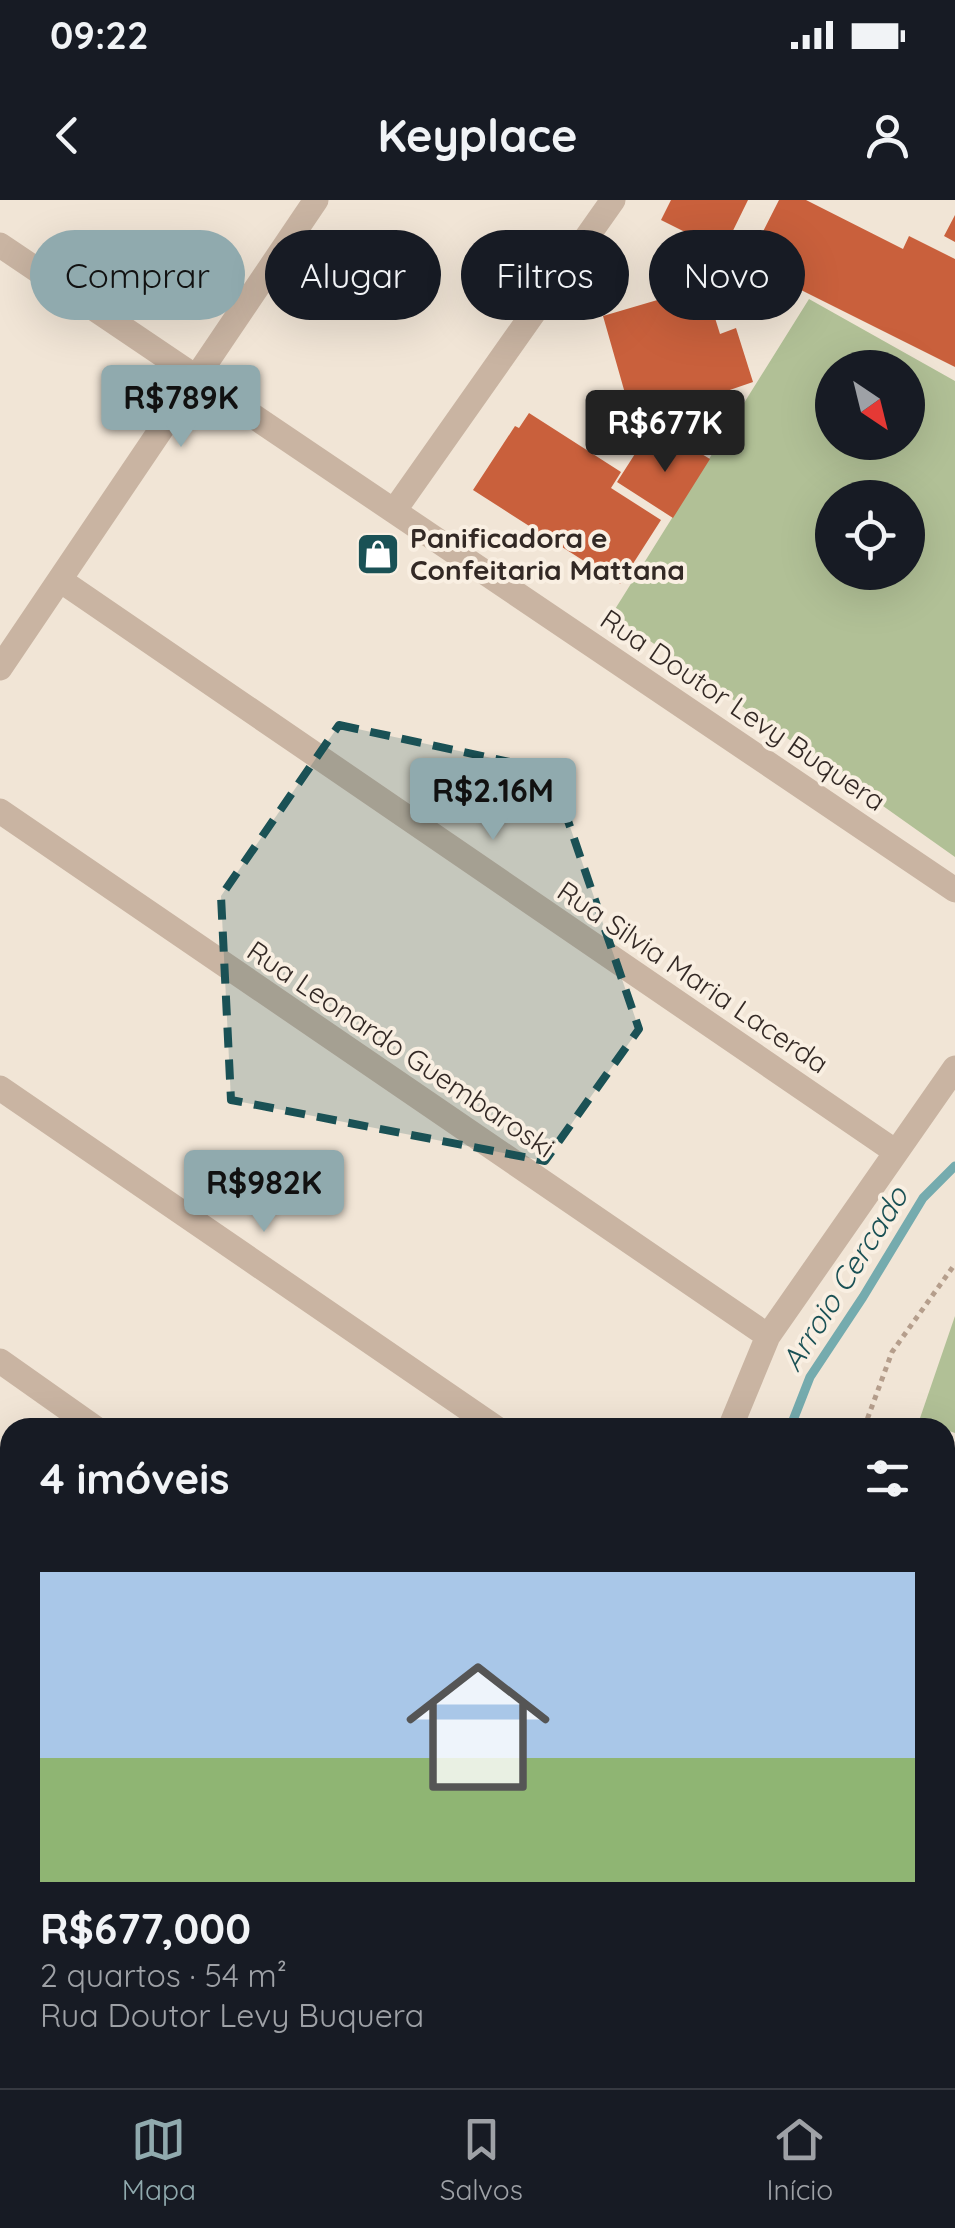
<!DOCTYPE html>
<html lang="pt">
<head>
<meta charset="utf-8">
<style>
  body { margin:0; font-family:Quicksand,sans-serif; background:#242831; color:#f1f3f6; height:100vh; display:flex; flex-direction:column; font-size:38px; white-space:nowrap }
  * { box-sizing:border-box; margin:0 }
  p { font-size:32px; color:#9ea1a6 }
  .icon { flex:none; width:55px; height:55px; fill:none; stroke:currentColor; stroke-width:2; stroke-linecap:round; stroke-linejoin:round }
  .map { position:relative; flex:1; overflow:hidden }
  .details { position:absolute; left:0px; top:1218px; width:955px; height:672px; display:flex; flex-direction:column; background:#171b24; border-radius:30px 30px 0 0; box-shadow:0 10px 40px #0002 }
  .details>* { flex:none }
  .top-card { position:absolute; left:30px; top:30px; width:895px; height:90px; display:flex; gap:20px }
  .needle { width:65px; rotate:145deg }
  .buttons { position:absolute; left:815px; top:150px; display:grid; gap:20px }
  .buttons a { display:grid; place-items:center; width:110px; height:110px; border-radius:50%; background:#171b24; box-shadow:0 10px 40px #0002; font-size:50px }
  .price { position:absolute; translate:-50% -85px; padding:0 22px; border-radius:10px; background:#90aaae; color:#111; font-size:32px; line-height:65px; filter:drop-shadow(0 2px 5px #0008) }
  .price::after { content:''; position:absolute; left:50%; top:60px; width:30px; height:22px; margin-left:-15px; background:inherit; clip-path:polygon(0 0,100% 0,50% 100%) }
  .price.active { background:#222; color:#fff }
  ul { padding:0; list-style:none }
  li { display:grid; align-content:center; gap:20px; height:530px; padding:0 40px }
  li span { display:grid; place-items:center; height:310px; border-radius:0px; color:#555 }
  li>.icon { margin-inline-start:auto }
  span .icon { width:180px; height:180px; fill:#fffc; stroke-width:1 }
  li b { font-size:42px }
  h2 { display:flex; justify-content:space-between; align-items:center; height:120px; padding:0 40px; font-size:42px }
  .chip { padding:0 35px; border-radius:45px; background:#171b24; box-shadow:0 10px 40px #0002; font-size:35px; line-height:90px }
  .chip.active { background:#90aaae; color:#111 }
  .status { display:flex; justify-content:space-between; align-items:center; height:70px; padding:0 50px; background:#171b24; direction:ltr }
  .status svg { height:28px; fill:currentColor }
  header { display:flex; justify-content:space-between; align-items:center; height:130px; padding:0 40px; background:#171b24; font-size:45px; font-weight:700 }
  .dock { display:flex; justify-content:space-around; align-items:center; height:140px; border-top:2px solid #363941; background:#171b24; font-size:28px; color:#9ea1a6 }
  .dock a { display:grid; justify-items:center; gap:5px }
  .dock .active { color:#90aaae }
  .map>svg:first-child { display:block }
  .green { fill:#b1c096; fill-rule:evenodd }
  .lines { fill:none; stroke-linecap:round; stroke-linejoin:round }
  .stream { stroke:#75abae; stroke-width:9 }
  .building { fill:#c9603c }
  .path { stroke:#b59e8c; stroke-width:5; stroke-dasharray:5 5; stroke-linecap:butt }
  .minor { stroke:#c9b4a2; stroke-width:25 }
  .marked { fill:#1a5155; fill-opacity:0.2; stroke:#1a5155; stroke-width:8; stroke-dasharray:20 12; stroke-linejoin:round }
  .labels { text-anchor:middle; stroke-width:8; stroke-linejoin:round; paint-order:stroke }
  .poi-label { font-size:28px; font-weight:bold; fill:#332925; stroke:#f9efe2; text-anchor:start }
  .street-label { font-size:28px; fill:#332925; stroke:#f9efe2 }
  .water-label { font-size:30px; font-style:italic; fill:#1a5155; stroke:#f9efe2 }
</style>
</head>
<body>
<div class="status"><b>09:22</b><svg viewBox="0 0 49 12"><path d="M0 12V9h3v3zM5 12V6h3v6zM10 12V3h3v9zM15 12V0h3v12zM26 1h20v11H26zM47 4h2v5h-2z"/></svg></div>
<header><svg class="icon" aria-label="back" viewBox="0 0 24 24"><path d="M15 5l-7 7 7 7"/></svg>Keyplace<svg class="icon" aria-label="person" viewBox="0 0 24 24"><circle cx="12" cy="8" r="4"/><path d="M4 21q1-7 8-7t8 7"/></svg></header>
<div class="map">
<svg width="955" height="1888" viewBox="0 0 955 1888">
  <rect width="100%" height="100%" fill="#f1e5d6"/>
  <path class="green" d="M809 99 955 181V657L612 414ZM832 168H908V242H832ZM832 298H908V372H832Z
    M955 1116V1233L919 1221Z
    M951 1502 955 1503V1552L945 1549V1520Z
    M10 1697V1880H157L152 1888H0V1712Z
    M387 1880H613L633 1888H384Z"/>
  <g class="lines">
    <path class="stream" d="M790 1228 810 1177 863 1097 923 998 955 966
      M316 1888 321 1880"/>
  </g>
  <path class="building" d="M671 0H748L723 51 661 20Z
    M779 0H806L903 49 909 36 955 59V167L747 63Z
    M955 15V42L944 36Z
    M705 86 720 134 736 128 753 182 721 193 729 219 640 246 603 116Z
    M529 213 621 272 611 288 661 320 620 384 473 290 515 226 519 228Z
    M672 236 710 259 673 318 617 282 640 246 658 258Z
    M945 1255 955 1259V1337L945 1334Z
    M945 1356 955 1359V1438L945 1434Z
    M6 1870 10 1880H20L30 1888H0V1879Z"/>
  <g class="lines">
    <path class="path" d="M864 1228 892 1152 955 1064"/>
    <path class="minor" d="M0 45 955 690
      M394 311 613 0
      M60 380 896 952
      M0 468 316 0
      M0 611 768 1136
      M0 888 496 1228
      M0 1161 95 1228
      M730 1228 768 1136 955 868
      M0 1461 10 1468
      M945 1611 955 1615
      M0 1655 10 1640
      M945 1712 955 1692
      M703 1880 725 1888
      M219 1888 222 1880"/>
  </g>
  <path class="marked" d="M339 525 551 571 639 829 545 961 231 900 221 696Z"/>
  <defs>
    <g id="shop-square" transform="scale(2.25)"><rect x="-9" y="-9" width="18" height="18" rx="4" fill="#1a5155" stroke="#f9efe2"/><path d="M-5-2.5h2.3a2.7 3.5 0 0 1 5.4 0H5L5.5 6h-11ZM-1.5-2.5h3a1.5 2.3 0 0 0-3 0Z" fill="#fff"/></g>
  </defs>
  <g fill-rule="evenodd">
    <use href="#shop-square" x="378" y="354"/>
  </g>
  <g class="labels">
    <g class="poi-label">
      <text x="410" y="348">Panificadora e<tspan x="410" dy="32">Confeitaria Mattana</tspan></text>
    </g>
    <g class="street-label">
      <text transform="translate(743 510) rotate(34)" y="10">Rua Doutor Levy Buquera</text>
      <text transform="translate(693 777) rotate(34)" y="10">Rua Silvia Maria Lacerda</text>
      <text transform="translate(401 849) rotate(34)" y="10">Rua Leonardo Guembaroski</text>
    </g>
    <g class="water-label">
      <text transform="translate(845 1079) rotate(-58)" y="10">Arroio Cercado</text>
    </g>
  </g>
</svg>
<div class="buttons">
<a><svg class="needle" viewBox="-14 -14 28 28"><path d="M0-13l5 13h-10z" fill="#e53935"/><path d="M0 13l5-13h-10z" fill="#9ea1a6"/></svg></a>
<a><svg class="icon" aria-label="locate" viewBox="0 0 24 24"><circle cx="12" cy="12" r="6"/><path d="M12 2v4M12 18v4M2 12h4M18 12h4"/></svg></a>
</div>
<b class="price" style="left:181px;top:250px">R$789K</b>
<b class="price active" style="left:665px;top:275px">R$677K</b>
<b class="price" style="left:493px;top:643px">R$2.16M</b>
<b class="price" style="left:264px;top:1035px">R$982K</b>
<div class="top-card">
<a class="chip active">Comprar</a>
<a class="chip">Alugar</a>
<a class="chip">Filtros</a>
<a class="chip">Novo</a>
</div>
<section class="details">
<h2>4 imóveis<svg class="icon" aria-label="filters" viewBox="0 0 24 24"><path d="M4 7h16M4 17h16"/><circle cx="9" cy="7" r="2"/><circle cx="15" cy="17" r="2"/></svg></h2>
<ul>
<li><span style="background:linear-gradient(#a9c7e8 60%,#8fb573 0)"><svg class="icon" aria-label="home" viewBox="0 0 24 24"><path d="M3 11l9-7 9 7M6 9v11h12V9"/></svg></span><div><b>R$677,000</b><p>2 quartos · 54 m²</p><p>Rua Doutor Levy Buquera</p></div></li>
</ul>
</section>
</div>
<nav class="dock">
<a class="active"><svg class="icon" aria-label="map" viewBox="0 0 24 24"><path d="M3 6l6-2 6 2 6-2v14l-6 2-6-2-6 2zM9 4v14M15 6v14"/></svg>Mapa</a>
<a><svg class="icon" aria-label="saved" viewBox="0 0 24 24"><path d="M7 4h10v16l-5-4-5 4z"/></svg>Salvos</a>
<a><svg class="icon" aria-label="home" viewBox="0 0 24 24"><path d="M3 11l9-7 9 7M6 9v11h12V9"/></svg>Início</a>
</nav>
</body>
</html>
